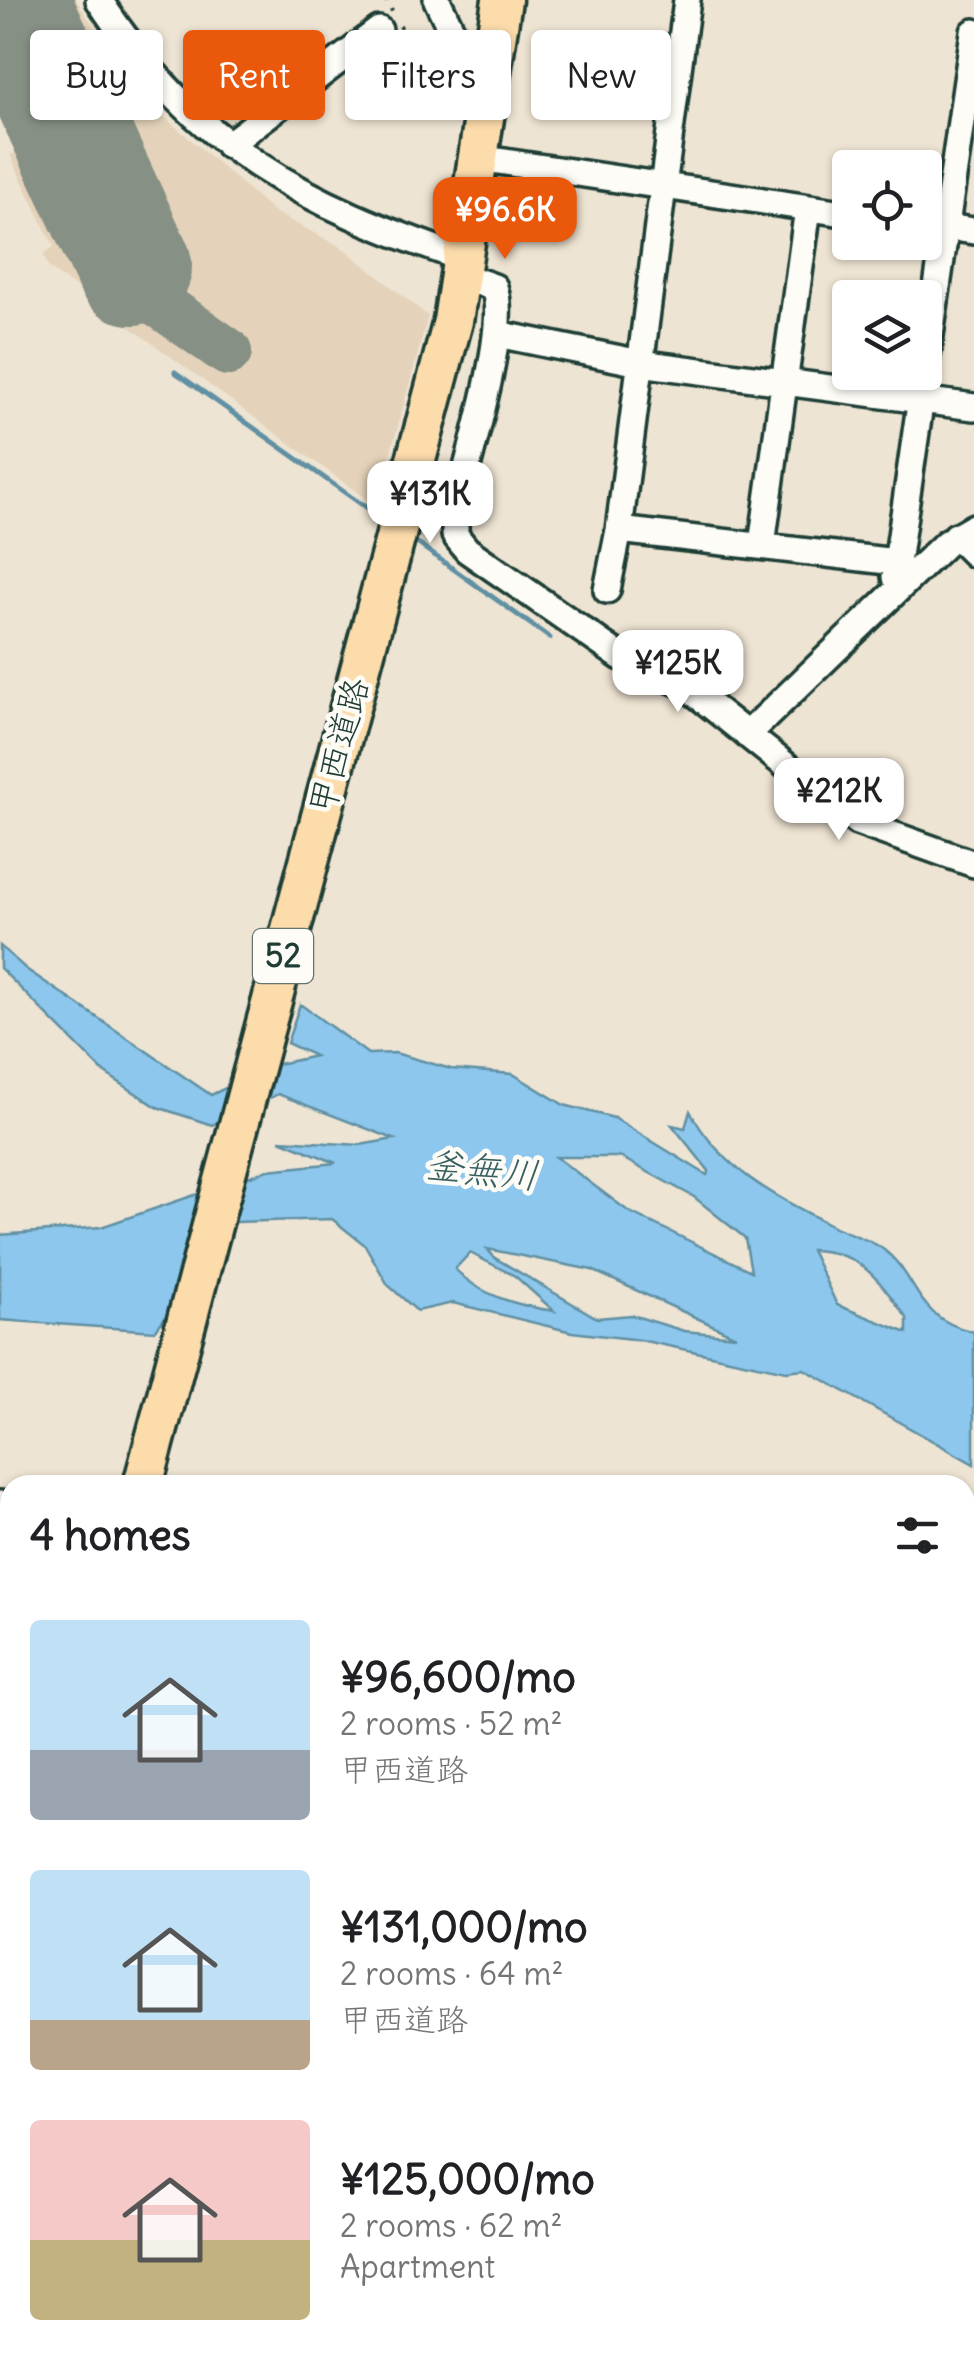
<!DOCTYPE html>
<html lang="en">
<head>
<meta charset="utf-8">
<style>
  body { margin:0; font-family:Delius,"Klee One",sans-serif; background:#f6f6f6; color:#202124; height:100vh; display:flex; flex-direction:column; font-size:38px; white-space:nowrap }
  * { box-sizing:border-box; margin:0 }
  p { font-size:32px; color:#757577 }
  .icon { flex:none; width:55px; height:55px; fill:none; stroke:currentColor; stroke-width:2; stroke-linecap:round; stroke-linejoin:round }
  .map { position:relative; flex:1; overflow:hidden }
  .drawer { position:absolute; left:0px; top:1475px; width:975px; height:890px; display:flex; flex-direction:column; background:#fff; border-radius:30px 30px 0 0; box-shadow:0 2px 8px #0004 }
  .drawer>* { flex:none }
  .hud { position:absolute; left:30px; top:30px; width:915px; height:90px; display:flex; gap:20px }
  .tools { position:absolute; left:832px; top:150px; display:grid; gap:20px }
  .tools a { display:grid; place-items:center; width:110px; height:110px; border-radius:10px; background:#fff; box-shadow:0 2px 8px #0004; font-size:50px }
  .price { position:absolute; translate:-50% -85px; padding:0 22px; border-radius:20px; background:#fff; color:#222; font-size:32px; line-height:65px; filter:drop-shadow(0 2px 5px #0008) }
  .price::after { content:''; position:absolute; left:50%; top:60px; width:30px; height:22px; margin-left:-15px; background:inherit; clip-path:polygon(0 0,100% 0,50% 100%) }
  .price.on { background:#ea580c; color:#fff }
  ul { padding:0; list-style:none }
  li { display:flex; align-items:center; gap:30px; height:250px; padding:0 30px }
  li span { display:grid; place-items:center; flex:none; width:280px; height:200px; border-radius:10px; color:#555 }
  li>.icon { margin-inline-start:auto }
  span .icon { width:120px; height:120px; fill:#fffc; stroke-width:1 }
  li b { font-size:42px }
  h2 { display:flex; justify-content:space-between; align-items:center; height:120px; padding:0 30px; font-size:42px }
  .pill { padding:0 35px; border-radius:10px; background:#fff; box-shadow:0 2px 8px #0004; font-size:35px; line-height:90px }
  .pill.on { background:#ea580c; color:#fff }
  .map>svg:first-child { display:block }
  .built { fill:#e4d3ba }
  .water { fill:#8dc7ed; stroke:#6190a3; stroke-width:2.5; fill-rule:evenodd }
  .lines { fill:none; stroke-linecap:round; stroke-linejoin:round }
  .stream { stroke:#6190a3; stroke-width:5 }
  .taxiway { stroke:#869084; stroke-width:48 }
  .runway { stroke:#869084; stroke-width:118 }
  .minor-casing { stroke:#1f3d34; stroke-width:32 }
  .major-casing { stroke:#1f3d34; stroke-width:40 }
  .highway-casing { stroke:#1f3d34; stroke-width:45 }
  .path { stroke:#1f3d34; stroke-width:4; stroke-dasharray:2.5 8; stroke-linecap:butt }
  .minor { stroke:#fdfcf7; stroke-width:25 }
  .major { stroke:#fddcac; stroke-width:32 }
  .highway { stroke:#fddcac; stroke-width:38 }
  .labels { text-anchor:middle; stroke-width:9; stroke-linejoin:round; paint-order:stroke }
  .shield { fill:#fdfcf7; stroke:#62766e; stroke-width:2.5 }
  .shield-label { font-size:32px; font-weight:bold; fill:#1f3d34 }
  .street-label { font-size:35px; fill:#1f3d34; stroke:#fdfcf7 }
  .water-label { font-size:38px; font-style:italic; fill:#3a6062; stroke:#fdfcf7 }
</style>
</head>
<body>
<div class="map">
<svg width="974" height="2365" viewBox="0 0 974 2365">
  <rect width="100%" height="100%" fill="#eee4d3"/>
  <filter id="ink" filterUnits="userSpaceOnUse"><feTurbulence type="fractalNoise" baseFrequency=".01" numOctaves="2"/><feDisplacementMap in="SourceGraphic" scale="20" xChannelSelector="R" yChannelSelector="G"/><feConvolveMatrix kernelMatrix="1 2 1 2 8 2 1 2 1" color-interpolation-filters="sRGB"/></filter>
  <g filter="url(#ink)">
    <path class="built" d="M0 0H76L144 99 274 212 343 248 428 316 376 506 49 268 43 254 54 247 10 155 20 151 0 107Z"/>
    <path class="water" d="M0 946 26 969 211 1095 274 1065 315 1056 287 1043 300 1004 368 1054 395 1053 451 1069 513 1074 564 1105 614 1118 707 1175 709 1171 672 1125 685 1128 690 1111C720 1168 775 1197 831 1225 846 1233 866 1238 880 1247 921 1276 910 1317 974 1332V1464L804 1369 786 1371 640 1340 572 1332 453 1303 417 1311 388 1285 365 1245 332 1219 236 1222 155 1331 0 1320V1235L101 1227 268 1170 336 1163 280 1140 360 1145 394 1139 278 1094 212 1125 157 1107 105 1073 0 968ZM556 1157H620L694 1197 745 1238 751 1271 628 1211ZM487 1249 592 1270 736 1336 684 1331 632 1315 597 1318 495 1258ZM811 1250C863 1252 877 1279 907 1318V1333L837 1305ZM470 1253 515 1276 554 1311C519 1306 480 1296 455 1269Z"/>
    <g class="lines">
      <path class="stream" d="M175 372 385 521
        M410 538 550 638"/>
      <path class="taxiway" d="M133 266 147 295 228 352"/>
      <path class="runway" d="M10 0 133 266"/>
      <g class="minor-casing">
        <path id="minor" d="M99 0C196 149 302 203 465 259
          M437 0 463 54 492 72
          M228 145 379 30
          M478 158 850 214
          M925 224 974 231
          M463 276 494 287C510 329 466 465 455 514V535L467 550 621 657 686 686 857 822 974 864
          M497 334 640 363 974 407
          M619 530 896 562
          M956 536 974 554
          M762 545 808 208
          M895 577 974 32
          M607 590 619 530 687 0
          M747 735 946 543 974 527
          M0 1504 10 1506
          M0 1539 10 1543
          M0 1698 10 1693"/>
      </g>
      <g class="major-casing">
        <path id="major" d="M0 2128 10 2134
          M385 2355 402 2365"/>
      </g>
      <g class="highway-casing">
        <path id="highway" d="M143 1485 453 321 502 0
          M0 2028 10 1995"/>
      </g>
      <path class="path" d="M386 0 393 13
        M400 26 427 62 459 94
        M965 1798 974 1802
        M965 1975 974 1979
        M965 2004 974 2007
        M965 2314 974 2307
        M486 2355 503 2365
        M634 2365 636 2355"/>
      <use href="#minor" class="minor"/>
      <use href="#major" class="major"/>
      <use href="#highway" class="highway"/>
    </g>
  </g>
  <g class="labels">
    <rect class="shield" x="253" y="929" width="60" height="54" rx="8"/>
    <g class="shield-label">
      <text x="283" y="967">52</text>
    </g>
    <g class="street-label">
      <text transform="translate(339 746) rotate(-75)" y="12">甲西道路</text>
    </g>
    <g class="water-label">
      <text transform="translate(482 1170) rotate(6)" y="13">釜無川</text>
    </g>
  </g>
</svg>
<div class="tools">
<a><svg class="icon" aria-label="locate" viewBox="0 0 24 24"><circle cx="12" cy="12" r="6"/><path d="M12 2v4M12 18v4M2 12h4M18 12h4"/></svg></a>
<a><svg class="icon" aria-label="layers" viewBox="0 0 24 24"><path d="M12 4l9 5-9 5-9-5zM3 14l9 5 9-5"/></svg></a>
</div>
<b class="price on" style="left:505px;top:262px">¥96.6K</b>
<b class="price" style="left:430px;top:546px">¥131K</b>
<b class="price" style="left:678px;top:715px">¥125K</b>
<b class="price" style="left:839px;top:843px">¥212K</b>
<div class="hud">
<a class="pill">Buy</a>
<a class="pill on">Rent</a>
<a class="pill">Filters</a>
<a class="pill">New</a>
</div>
<section class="drawer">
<h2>4 homes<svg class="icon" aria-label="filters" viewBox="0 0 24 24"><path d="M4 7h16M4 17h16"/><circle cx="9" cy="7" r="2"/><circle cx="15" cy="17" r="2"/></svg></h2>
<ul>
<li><span style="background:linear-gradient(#bfe0f5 65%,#9aa5b1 0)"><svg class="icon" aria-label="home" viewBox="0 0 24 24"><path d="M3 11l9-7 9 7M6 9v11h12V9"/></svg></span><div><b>¥96,600/mo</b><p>2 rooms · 52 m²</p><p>甲西道路</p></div></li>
<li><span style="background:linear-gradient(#bfe0f5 75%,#b9a48a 0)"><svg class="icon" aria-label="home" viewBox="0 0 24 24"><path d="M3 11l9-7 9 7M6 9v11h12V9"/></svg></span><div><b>¥131,000/mo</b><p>2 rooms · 64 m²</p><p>甲西道路</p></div></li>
<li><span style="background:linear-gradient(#f6c9c9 60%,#c2b280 0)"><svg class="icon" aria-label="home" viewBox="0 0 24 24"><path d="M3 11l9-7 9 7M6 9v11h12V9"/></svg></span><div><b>¥125,000/mo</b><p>2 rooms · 62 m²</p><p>Apartment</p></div></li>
</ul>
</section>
</div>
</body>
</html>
